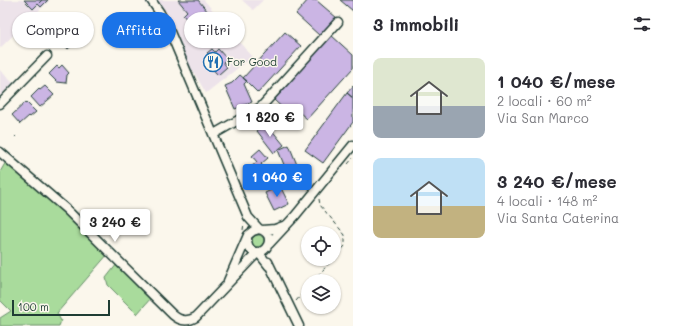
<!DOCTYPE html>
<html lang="it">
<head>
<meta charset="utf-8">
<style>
  body { margin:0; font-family:Mali,sans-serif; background:#f7f7f7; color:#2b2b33; height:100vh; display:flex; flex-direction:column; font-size:15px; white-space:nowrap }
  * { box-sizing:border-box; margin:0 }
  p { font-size:13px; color:#7c7c81 }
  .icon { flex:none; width:22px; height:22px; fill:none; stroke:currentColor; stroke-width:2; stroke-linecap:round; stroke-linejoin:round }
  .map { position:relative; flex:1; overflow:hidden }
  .side { display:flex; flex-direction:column; background:#fff; width:320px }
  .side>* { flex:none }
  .hud { position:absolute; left:12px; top:12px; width:281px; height:36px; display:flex; gap:8px }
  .controls { position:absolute; left:301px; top:226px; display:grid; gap:8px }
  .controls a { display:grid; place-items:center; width:40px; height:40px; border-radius:50%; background:#fff; box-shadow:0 1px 3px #0004; font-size:20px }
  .scale { position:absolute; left:12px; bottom:10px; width:98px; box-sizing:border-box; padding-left:4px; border:2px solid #1f3d34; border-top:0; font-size:11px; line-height:14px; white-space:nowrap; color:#1f3d34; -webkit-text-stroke:3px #fbf7ec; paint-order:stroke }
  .price { position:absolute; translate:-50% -34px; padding:0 9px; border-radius:4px; background:#fff; color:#222; font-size:13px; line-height:26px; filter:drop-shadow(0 1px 2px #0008) }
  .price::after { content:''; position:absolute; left:50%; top:24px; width:12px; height:9px; margin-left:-6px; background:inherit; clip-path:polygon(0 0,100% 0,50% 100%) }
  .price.on { background:#1a73e8; color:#fff }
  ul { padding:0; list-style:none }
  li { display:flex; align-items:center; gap:12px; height:100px; padding:0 20px }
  li span { display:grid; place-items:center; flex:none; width:112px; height:80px; border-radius:8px; color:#555 }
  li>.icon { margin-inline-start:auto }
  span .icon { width:48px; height:48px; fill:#fffc; stroke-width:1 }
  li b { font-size:17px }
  h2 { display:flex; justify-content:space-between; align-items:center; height:48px; padding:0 20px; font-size:17px }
  .tag { padding:0 14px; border-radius:18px; background:#fff; box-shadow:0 1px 3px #0004; font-size:14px; line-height:36px }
  .tag.on { background:#1a73e8; color:#fff }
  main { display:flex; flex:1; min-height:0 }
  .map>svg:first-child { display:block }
  .built { fill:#ede3ea }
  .green { fill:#a9db9c; stroke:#648c68 }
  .building { fill:#cbb5e4; stroke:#1f3d34 }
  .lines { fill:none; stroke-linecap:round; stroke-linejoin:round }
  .minor-casing { stroke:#1f3d34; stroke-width:11 }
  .path { stroke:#1f3d34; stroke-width:1; stroke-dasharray:4 3; stroke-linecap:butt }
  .minor { stroke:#fbf7ec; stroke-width:8 }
  .labels { text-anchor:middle; stroke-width:3; stroke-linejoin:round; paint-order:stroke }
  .poi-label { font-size:11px; fill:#1f3d34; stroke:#fbf7ec; text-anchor:start }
</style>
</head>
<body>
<main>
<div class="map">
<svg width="353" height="326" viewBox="0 0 353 326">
  <rect width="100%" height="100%" fill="#fbf7ec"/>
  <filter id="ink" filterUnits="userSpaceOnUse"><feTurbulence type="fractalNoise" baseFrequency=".025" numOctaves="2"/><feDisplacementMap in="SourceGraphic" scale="8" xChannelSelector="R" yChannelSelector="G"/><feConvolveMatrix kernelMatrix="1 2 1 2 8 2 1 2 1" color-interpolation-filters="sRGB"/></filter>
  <g filter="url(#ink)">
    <path class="built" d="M0 0H50L0 48Z
      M144 0H204L252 57 206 93 193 71 185 77 161 24Z
      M242 0H263L253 10Z
      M0 70 13 83 0 96Z"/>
    <path class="green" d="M7 160 108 254 57 313 61 321 59 326H0V318L11 311 0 300V172Z
      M252 241a6 6 0 1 1 12 0a6 6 0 1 1-12 0Z
      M117 264 151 298 137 314 108 285 106 278Z"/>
    <path class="building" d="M24 0H42L33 9Z
      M42 0H48L41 7 38 4Z
      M178 0H198L224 31 212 41 207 34 203 38 183 15 187 11Z
      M308 0H316L337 18 320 36 296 14Z
      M340 0H353V11Z
      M52 16 67 31 70 29 79 39 68 49 44 24Z
      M285 32 301 46 258 93 243 78Z
      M331 35 353 55V68L307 119 293 107 288 113 274 100Z
      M212 49 215 52 218 49 227 59 223 62 227 67 218 75 206 62 211 57 207 53Z
      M62 65 69 73 67 75 66 83 57 82 49 74 57 66 59 68Z
      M240 75 247 81 244 84 252 102 235 109 225 86 232 83Z
      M45 86 54 95 40 107 31 97 39 89 40 90Z
      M353 86V98L347 93Z
      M347 93 353 98V122L323 163 305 150Z
      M26 102 36 112 30 117 29 116 20 124 12 115Z
      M266 123 284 145 274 153 257 131Z
      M289 145 304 182 293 187 278 150Z
      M260 149 268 158 261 164 265 169 258 175 251 167 257 162 252 156Z
      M279 184 289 204 274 211 265 193 271 190 270 188Z"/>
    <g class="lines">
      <g class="minor-casing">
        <path id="minor" d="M151 0 160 13 170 32 248 217 259 229
          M0 104 47 56
          M214 134 261 107 338 22
          M0 152 66 209 173 315C180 321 188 322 196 317L258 252 269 266
          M262 230 275 229 286 225
          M269 244 295 216 353 145
          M268 262 299 326
          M228 281 248 235 253 231 259 229C279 234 265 260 251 250 248 247 247 243 247 238"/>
      </g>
      <path class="path" d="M15 136 16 137
        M348 164 353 158
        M319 199 320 205 345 235V246L334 258
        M243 230 244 223
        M313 281 333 259
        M296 301 308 287"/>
      <use href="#minor" class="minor"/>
    </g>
  </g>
  <defs>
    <g id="restaurant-ring" transform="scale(1)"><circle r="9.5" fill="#fbf7ec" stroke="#1f6fb2" stroke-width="1.5"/><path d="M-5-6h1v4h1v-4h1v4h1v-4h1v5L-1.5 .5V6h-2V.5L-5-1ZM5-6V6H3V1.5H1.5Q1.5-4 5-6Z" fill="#1f6fb2"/></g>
  </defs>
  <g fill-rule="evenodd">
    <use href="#restaurant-ring" x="213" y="62"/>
  </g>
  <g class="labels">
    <g class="poi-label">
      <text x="227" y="66">For Good</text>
    </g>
  </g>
</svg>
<div class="controls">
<a><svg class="icon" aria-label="locate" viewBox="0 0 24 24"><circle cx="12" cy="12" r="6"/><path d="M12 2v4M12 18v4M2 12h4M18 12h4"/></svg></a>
<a><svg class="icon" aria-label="layers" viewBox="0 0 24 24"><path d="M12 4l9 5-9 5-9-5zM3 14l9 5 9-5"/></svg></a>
</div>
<div class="scale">100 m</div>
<b class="price" style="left:270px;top:138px">1 820 €</b>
<b class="price on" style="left:277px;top:198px">1 040 €</b>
<b class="price" style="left:115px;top:243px">3 240 €</b>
<div class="hud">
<a class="tag">Compra</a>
<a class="tag on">Affitta</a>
<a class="tag">Filtri</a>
</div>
</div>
<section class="side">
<h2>3 immobili<svg class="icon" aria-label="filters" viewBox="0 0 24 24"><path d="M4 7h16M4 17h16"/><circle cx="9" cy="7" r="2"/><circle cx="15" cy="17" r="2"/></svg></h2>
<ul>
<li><span style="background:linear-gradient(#dfe7d0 60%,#9aa5b1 0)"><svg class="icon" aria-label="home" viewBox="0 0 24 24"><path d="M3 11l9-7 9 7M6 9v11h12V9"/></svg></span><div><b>1 040 €/mese</b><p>2 locali · 60 m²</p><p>Via San Marco</p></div></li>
<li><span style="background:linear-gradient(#bfe0f5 60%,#c2b280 0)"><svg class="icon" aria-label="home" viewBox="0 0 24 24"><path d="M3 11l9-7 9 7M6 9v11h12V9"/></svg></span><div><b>3 240 €/mese</b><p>4 locali · 148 m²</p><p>Via Santa Caterina</p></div></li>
</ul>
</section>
</main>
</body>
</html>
